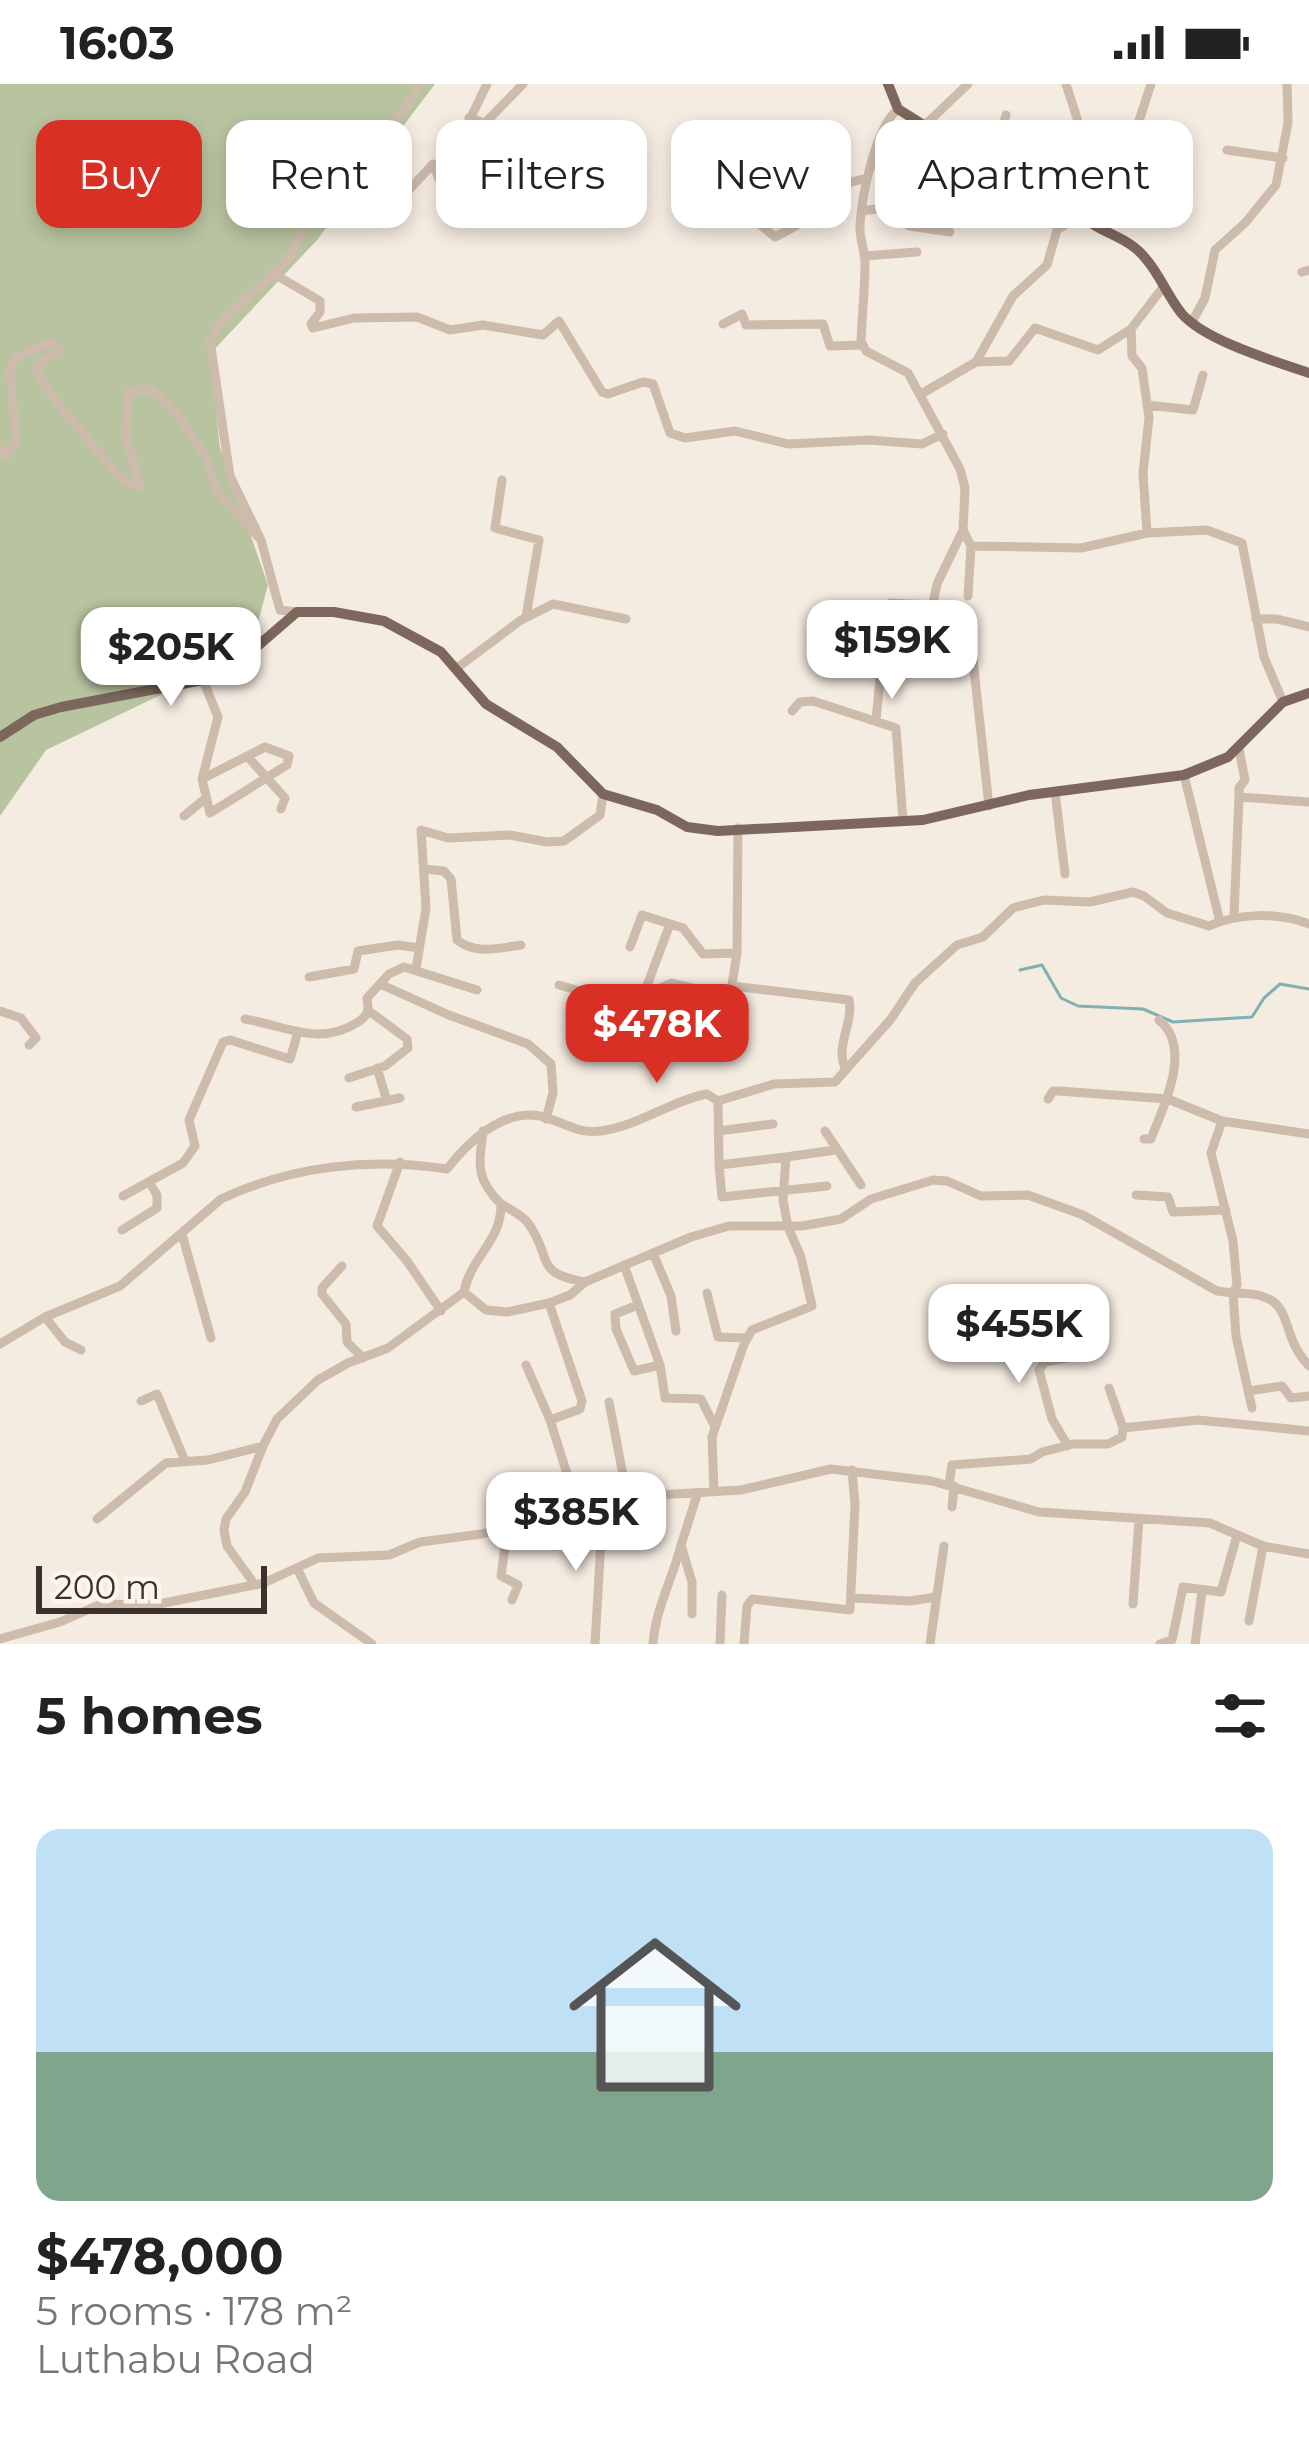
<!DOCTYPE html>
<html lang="en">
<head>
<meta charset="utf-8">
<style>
  body { margin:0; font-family:Montserrat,sans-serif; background:#f2f2f2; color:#222; height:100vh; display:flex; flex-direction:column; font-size:45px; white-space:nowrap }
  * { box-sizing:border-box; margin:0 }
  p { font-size:39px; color:#767676 }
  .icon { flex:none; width:66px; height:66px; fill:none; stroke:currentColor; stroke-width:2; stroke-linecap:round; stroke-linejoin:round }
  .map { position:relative; height:1560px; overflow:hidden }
  .panel { display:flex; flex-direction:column; background:#fff; flex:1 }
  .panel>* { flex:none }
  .top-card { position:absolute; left:36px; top:36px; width:1239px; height:108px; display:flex; gap:24px }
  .scale { position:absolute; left:36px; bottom:30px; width:231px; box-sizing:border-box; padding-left:12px; border:6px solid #3b302b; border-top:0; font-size:33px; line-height:42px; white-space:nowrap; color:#3b302b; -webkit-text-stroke:9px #fbf5ee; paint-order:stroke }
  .price { position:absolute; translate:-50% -102px; padding:0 27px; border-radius:24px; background:#fff; color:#222; font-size:39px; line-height:78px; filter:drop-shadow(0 3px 6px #0008) }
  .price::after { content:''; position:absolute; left:50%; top:72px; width:36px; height:27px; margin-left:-18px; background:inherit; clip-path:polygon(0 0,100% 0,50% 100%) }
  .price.active { background:#d93025; color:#fff }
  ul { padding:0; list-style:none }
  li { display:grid; align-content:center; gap:24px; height:636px; padding:0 36px }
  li+li { border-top:3px solid #e0e0e0 }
  li span { display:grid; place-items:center; height:372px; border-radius:24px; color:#555 }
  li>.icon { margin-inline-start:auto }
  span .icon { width:216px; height:216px; fill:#fffc; stroke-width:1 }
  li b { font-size:51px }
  h2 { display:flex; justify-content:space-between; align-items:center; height:144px; padding:0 36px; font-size:51px }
  .chip { padding:0 42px; border-radius:24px; background:#fff; box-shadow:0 6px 18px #0003; font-size:42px; line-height:108px }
  .chip.active { background:#d93025; color:#fff }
  .status { display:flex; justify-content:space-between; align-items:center; height:84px; padding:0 60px; background:#fff; direction:ltr }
  .status svg { height:33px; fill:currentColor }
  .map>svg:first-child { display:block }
  .green { fill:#b8c4a0 }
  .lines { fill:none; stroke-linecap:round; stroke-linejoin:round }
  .stream { stroke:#7fb0b2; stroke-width:3 }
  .minor { stroke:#cdbbac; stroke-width:9 }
  .major { stroke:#7d675c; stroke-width:10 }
</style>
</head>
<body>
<div class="status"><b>16:03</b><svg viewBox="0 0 49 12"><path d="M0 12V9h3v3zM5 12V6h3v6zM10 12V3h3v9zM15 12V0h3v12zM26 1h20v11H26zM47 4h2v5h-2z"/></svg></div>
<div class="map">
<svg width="1309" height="1560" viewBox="0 0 1309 1560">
  <rect width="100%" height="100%" fill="#f4ebe1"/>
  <path class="green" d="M0 0H435L317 156 210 270 220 364 268 501 250 568 46 666 0 732Z"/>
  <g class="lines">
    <path class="stream" d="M1020 886 1042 881 1061 914 1078 922 1143 925 1173 938 1252 933 1264 914 1280 900 1309 905"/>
    <path class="minor" d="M1066 0 1083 53 1074 115
      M898 25C875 44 862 111 860 141 859 154 865 166 865 179 865 205 862 231 861 257L866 267 908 289 960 385 965 404 963 446 937 500 930 534 942 540 948 566 967 568 973 576 989 722
      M469 34 485 39 523 0
      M925 41 968 0
      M1227 66 1283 74
      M993 75 1006 31
      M874 81 881 82 894 95 928 61 952 82
      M948 99 972 100 1007 81
      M408 107 433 80 440 97 487 0
      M911 120 910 100 931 83 948 55
      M899 124 909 142 950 148
      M1077 126 1119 98 1151 0
      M862 127 911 120 940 125
      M751 133 775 153 796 142 803 112 866 94
      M864 172 917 168
      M271 188 320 217V228L311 240 313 244 354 234 417 233 450 246 483 241 543 251 559 237 602 308 608 310 643 298 653 300 670 349 685 354 735 347 788 360 868 356 922 360 943 350
      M1302 188 1309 186
      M1192 238 1205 214 1215 166 1245 139 1276 101 1288 39 1287 0
      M723 240 742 230 746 241 823 240 830 262 863 261
      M976 278 1013 212 1047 181 1057 146 1081 131
      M921 310 976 278 1009 277 1035 244 1098 266 1131 245
      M1147 321 1193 326 1203 291
      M0 364 6 373 16 357 10 284 17 273 51 258 59 265 35 284 51 311 123 397 141 403 125 350 129 307 151 305 181 335 206 373 217 407 261 456
      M502 396 495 444 539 456 526 533
      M963 446 971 462 1081 464 1147 449 1207 446 1242 459 1264 573 1283 618
      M1147 449 1143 389 1149 334 1142 284 1132 272 1131 245 1164 202
      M968 512 971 462
      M297 528 280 526 261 456 230 392 210 257 221 238 289 175 311 129 341 98 358 90 422 0
      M1256 535H1277L1309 543
      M457 584 521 536 553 520 626 535
      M792 627 800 618 813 617 896 644 903 737
      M876 636 887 523 890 519 931 521
      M1239 665 1245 696 1239 704V713L1309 718
      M247 672 285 714 281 725
      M1184 691 1220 838
      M202 695 265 663 289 672 287 681 210 729 202 695 218 633 203 596
      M1055 708 1065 790
      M184 732 206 714
      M424 785 444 787 451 795 457 856C476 871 499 864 521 861
      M1234 831 1239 713
      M630 863 642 831 683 844 703 870 737 869
      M416 885 426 824 421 746 448 754 510 751 547 758 564 757 600 731 603 710
      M309 893 354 885 358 867 398 861 419 864
      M380 900 449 931 528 960 551 980 553 1009 546 1035
      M559 901 580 907 643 912 671 899 730 913 737 869 738 744
      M732 902 849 916C854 939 834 963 846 986
      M0 927 21 934 36 954 29 961
      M636 931 670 840
      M245 935C286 942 320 963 358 938 369 931 369 927 367 914L389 890 404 883 477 906
      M377 984 387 1017
      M349 994 385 982 408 964 407 955 369 927
      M1048 1015 1053 1007H1059L1168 1015 1222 1037
      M356 1023 400 1014
      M718 1047 773 1040
      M825 1047 861 1101
      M1144 1055H1151L1154 1047C1167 1016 1191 962 1159 936
      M786 1073 835 1066
      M400 1078 377 1142 407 1177 441 1227
      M719 1081 722 1113 827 1102
      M1136 1111 1168 1113 1173 1128 1226 1126
      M123 1112 183 1079 195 1062 189 1036 223 958 230 956 290 975 298 948
      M501 1120C513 1127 525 1132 532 1145 552 1178 536 1189 585 1198
      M122 1146 157 1124V1111L149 1098
      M182 1150 211 1254
      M653 1169 671 1212 676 1247
      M624 1181 660 1281 665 1314 701 1315 715 1343
      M342 1182 322 1204V1210L346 1240 347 1258 363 1274
      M464 1208C470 1174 502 1157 501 1120 475 1094 479 1081 483 1047
      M707 1209 718 1253 747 1254
      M549 1219 582 1317 580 1325 550 1336 569 1396 570 1426
      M638 1221 615 1230 616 1245 634 1287 660 1281
      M45 1233 65 1258 81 1266
      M0 1260 45 1233 120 1202 221 1115C291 1082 371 1073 447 1085 468 1058 502 1025 540 1032 563 1037 575 1050 601 1047 639 1042 670 1017 707 1010L718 1017 774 1000 835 998 891 935 915 899 957 861 983 853 1013 824 1044 816 1090 818 1133 808 1144 812 1167 829 1209 842C1238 829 1278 828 1309 840
      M1066 1274 1045 1278 1039 1286 1052 1335 1068 1362
      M526 1281 550 1336
      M1248 1307 1282 1302 1291 1314 1309 1312
      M141 1317 157 1310 185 1377
      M609 1318 628 1417
      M1252 1324 1236 1252 1233 1209C1301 1208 1274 1245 1309 1282
      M1123 1344 1198 1336 1309 1347
      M949 1400 952 1381 1031 1375 1042 1368 1073 1360H1108L1122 1353 1123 1344 1109 1304
      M714 1408 712 1353 744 1260 752 1246 812 1222 801 1173 788 1143 783 1116 786 1073 719 1081 718 1017
      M952 1423 954 1402
      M97 1435 166 1379 208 1376 263 1362 277 1335 318 1296 348 1279 388 1264 464 1208 486 1226 507 1228 549 1219 570 1211 585 1198 691 1153 729 1142H802L841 1135 871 1115 933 1096 947 1097 981 1112 1028 1111 1083 1131 1217 1207 1233 1209 1237 1201 1233 1157 1211 1069 1222 1037 1309 1050
      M508 1442 501 1492 518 1501 512 1516
      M297 1484 314 1519 372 1560
      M255 1501 227 1462 224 1446 226 1435 245 1408 263 1362
      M853 1514 910 1517 936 1513
      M1133 1520 1139 1435
      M692 1530V1498L681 1461 697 1411
      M1249 1537 1263 1462
      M0 1555 60 1538 101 1520 154 1521 264 1499 318 1474 389 1471 420 1458 482 1450 539 1432 641 1412 741 1406 831 1385 932 1397 1039 1428 1210 1439 1263 1462 1309 1470
      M595 1560 603 1422
      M653 1560C655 1526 673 1494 681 1461
      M720 1560 722 1511
      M744 1560 747 1522 752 1515 850 1526 855 1421 852 1386
      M930 1560 944 1462
      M1160 1560 1172 1556 1183 1503 1221 1508 1237 1451
      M1195 1560 1202 1507"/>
    <path class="major" d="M888 0 898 25 933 47 1064 104C1073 114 1075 126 1084 134 1105 151 1129 153 1146 175 1160 191 1168 213 1182 230 1206 257 1274 277 1309 289
      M0 653 34 631 61 623 203 596 231 585 297 528H334L384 537 441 568 486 620 557 663 603 710 657 726 687 743 718 747 923 736 1029 711 1184 691 1228 673 1283 618 1309 609"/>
  </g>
</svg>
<div class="scale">200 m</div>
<b class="price" style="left:892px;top:618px">$159K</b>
<b class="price" style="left:171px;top:625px">$205K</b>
<b class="price active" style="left:657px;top:1002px">$478K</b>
<b class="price" style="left:1019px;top:1302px">$455K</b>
<b class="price" style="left:576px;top:1490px">$385K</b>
<div class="top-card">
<a class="chip active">Buy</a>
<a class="chip">Rent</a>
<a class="chip">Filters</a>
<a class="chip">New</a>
<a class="chip">Apartment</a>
</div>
</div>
<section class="panel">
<h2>5 homes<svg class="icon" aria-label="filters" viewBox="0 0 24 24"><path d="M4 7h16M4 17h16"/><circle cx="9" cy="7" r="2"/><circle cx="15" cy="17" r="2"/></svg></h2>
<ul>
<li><span style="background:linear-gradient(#bfe0f5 60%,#7fa58c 0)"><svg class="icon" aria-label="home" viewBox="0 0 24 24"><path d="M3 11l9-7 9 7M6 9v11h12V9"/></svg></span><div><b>$478,000</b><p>5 rooms · 178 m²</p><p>Luthabu Road</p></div></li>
</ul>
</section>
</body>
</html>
